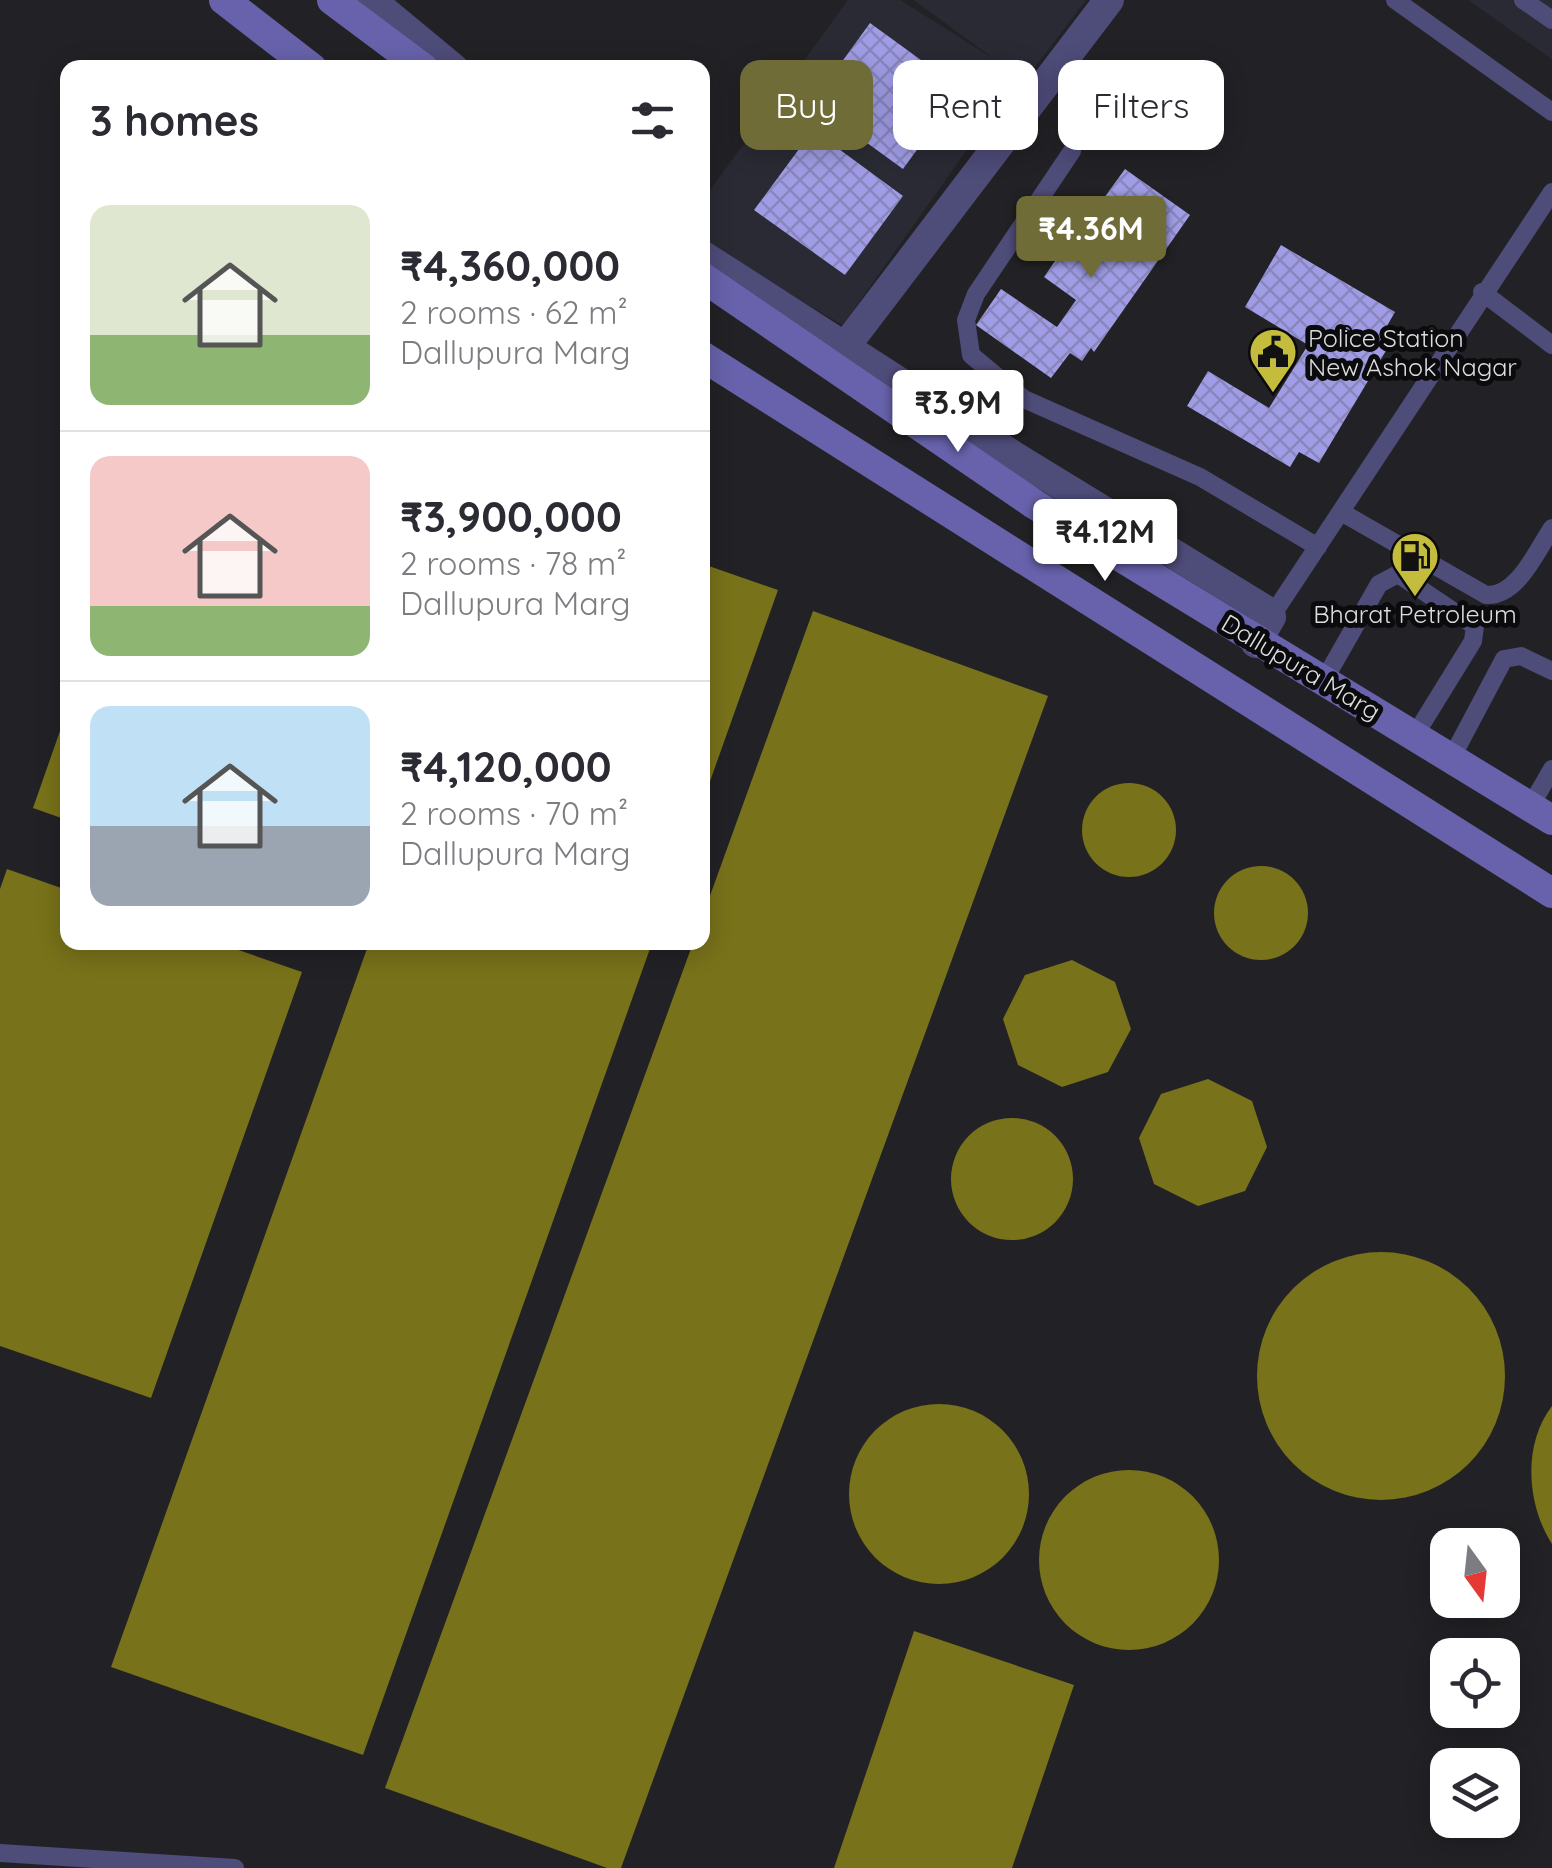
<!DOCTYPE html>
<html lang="en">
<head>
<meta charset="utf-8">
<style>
  body { margin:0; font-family:Quicksand,sans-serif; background:#f7f7f7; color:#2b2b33; height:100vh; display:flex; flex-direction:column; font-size:38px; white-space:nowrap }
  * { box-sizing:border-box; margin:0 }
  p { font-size:32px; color:#7c7c81 }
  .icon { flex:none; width:55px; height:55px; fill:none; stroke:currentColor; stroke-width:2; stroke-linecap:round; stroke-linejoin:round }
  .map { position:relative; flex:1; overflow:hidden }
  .panel { position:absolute; left:60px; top:60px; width:650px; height:890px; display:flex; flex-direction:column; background:#fff; border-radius:20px; box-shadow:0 5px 25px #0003 }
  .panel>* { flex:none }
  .guide { position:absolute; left:740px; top:60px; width:660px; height:90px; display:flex; gap:20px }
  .needle { width:65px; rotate:165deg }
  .buttons { position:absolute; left:1430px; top:1528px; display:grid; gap:20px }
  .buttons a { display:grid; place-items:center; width:90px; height:90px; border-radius:20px; background:#fff; box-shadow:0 5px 25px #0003; font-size:50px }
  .price { position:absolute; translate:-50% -85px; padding:0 22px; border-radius:10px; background:#fff; color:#222; font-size:32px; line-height:65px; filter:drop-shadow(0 2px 5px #0008) }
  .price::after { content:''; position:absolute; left:50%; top:60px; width:30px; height:22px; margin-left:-15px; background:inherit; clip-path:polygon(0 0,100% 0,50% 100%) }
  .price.active { background:#706c38; color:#fff }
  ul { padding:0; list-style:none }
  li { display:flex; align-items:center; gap:30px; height:250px; padding:0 30px }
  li+li { border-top:2px solid #e1e1e2 }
  li span { display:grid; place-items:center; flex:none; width:280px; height:200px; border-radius:20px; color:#555 }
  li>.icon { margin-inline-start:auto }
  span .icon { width:120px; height:120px; fill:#fffc; stroke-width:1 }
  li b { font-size:42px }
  h2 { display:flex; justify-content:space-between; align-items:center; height:120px; padding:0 30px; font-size:42px }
  .tag { padding:0 35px; border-radius:20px; background:#fff; box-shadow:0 5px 25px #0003; font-size:35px; line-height:90px }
  .tag.active { background:#706c38; color:#fff }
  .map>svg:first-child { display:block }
  .built { fill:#2a2a34 }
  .water { fill:#78721a }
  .building { fill:url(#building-cross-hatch) }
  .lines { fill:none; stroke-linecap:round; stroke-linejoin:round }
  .service { stroke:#4e4c79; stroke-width:18 }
  .minor { stroke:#4e4c79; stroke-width:30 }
  .secondary { stroke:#6762ab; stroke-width:30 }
  .labels { text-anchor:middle; stroke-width:10; stroke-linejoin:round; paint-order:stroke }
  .poi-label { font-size:25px; fill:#dcdcdf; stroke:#0b0b0d; text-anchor:start }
  .street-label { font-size:25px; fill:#dcdcdf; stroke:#0b0b0d }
</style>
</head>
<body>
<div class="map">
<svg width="1552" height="1868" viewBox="0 0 1552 1868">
  <defs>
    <pattern id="building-cross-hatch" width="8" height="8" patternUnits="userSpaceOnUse" patternTransform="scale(2.5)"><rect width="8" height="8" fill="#a09de6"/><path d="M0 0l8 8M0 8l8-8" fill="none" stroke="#8886bd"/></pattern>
  </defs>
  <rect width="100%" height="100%" fill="#222226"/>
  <path class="built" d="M848 0H900L997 61 914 0H1086L1026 79 1019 76 843 325 703 245V200Z
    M1468 0H1552V59Z"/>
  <path class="water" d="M703 564 778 590 703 801 702 564Z
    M813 611 1048 696 621 1868H607L385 1788 693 943 702 942 703 915Z
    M67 711V820L33 808Z
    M1082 830a47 47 0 1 1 94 0a47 47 0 1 1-94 0Z
    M1214 913a47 47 0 1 1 94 0a47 47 0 1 1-94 0Z
    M7 869 67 890 68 942 218 943 302 972 151 1398 0 1346V889Z
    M369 943H652L363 1755 111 1667Z
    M1072 960 1115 982 1131 1029 1108 1072 1062 1087 1018 1065 1003 1019 1025 975Z
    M1208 1079 1252 1101 1267 1147 1245 1191 1198 1206 1154 1184 1139 1138 1161 1094Z
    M951 1179a61 61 0 1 1 122 0a61 61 0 1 1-122 0Z
    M1257 1376a124 124 0 1 1 248 0a124 124 0 1 1-248 0Z
    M849 1494a90 90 0 1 1 180 0a90 90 0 1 1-180 0Z
    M1552 1406V1544C1527 1505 1522 1445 1552 1406Z
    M1039 1560a90 90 0 1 1 180 0a90 90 0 1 1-180 0Z
    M914 1631 1074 1685 1012 1868H834Z"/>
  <path class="building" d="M870 23 961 89 903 169 812 103Z
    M813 130 903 196 845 275 754 210Z
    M1125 169 1190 215 1094 352 1091 348 1082 361 1070 353 1051 378 976 325 1001 289 1057 327 1076 300 1044 277 1073 235 1104 256 1129 221 1101 202Z
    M1281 245 1395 312 1380 338 1390 344 1319 463 1299 452 1290 467 1187 406 1208 371 1269 408 1308 345 1245 307Z"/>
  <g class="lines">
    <path class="service" d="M1395 0 1552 112
      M1523 0 1552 20
      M1072 151 976 294 966 320 971 355 1024 399 1200 477 1318 547
      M1482 292 1552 345
      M1341 512 1486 595C1517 597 1536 552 1552 528
      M1271 617 1552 192
      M1323 682 1379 584 1398 574 1475 626 1473 641 1415 735
      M1451 759 1504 659 1521 656 1552 671
      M1530 807 1552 769
      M0 1853 235 1868"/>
    <path class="minor" d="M371 0 453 68
      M702 255 1017 458 1267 611 1271 617 1256 643
      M835 360 1109 0"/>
    <path class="secondary" d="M224 0 312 68
      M332 0 423 68
      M702 277 1034 504 1552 820
      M702 356 1552 893"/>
  </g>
  <defs>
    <g id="civic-pin" transform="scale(2.5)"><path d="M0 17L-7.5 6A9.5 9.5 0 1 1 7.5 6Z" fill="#c4bc3d" stroke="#0b0b0d"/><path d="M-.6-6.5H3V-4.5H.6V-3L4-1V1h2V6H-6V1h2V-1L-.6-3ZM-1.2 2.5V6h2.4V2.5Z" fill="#111"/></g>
    <g id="fuel-pin" transform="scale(2.5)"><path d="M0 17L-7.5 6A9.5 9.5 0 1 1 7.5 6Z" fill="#c4bc3d" stroke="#0b0b0d"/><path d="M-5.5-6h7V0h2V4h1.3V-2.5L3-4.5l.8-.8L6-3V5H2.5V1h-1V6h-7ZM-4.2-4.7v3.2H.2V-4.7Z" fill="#111"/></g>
  </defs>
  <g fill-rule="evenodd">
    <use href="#civic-pin" x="1273" y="352"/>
    <use href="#fuel-pin" x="1415" y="556"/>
  </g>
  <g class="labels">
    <g class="poi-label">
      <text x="1308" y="347">Police Station<tspan x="1308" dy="29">New Ashok Nagar</tspan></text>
      <text x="1415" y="623" text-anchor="middle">Bharat Petroleum</text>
    </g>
    <g class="street-label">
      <text transform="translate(1301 667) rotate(31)" y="9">Dallupura Marg</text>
    </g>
  </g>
</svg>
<div class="buttons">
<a><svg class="needle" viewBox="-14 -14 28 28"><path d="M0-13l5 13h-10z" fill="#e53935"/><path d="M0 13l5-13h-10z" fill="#7c7c81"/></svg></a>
<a><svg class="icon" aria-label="locate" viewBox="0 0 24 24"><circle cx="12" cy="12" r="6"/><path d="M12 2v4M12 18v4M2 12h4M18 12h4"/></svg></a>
<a><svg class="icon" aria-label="layers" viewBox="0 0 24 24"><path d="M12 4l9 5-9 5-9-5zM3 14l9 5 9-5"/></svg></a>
</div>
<b class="price active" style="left:1091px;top:281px">₹4.36M</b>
<b class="price" style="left:958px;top:455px">₹3.9M</b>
<b class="price" style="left:1105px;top:584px">₹4.12M</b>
<div class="guide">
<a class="tag active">Buy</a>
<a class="tag">Rent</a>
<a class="tag">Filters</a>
</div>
<section class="panel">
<h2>3 homes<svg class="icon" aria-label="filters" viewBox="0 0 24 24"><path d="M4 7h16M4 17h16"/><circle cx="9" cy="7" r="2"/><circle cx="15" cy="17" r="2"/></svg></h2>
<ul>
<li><span style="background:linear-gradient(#dfe7d0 65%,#8fb573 0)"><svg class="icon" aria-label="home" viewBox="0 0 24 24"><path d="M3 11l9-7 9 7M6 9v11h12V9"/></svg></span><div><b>₹4,360,000</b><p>2 rooms · 62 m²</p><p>Dallupura Marg</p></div></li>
<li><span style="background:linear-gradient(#f6c9c9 75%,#8fb573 0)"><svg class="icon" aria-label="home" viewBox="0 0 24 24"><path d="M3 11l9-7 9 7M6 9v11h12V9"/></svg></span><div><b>₹3,900,000</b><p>2 rooms · 78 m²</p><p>Dallupura Marg</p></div></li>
<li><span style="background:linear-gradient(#bfe0f5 60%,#9aa5b1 0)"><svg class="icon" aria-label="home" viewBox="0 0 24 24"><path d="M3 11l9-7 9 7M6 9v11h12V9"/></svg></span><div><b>₹4,120,000</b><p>2 rooms · 70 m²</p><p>Dallupura Marg</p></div></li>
</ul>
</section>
</div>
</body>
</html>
